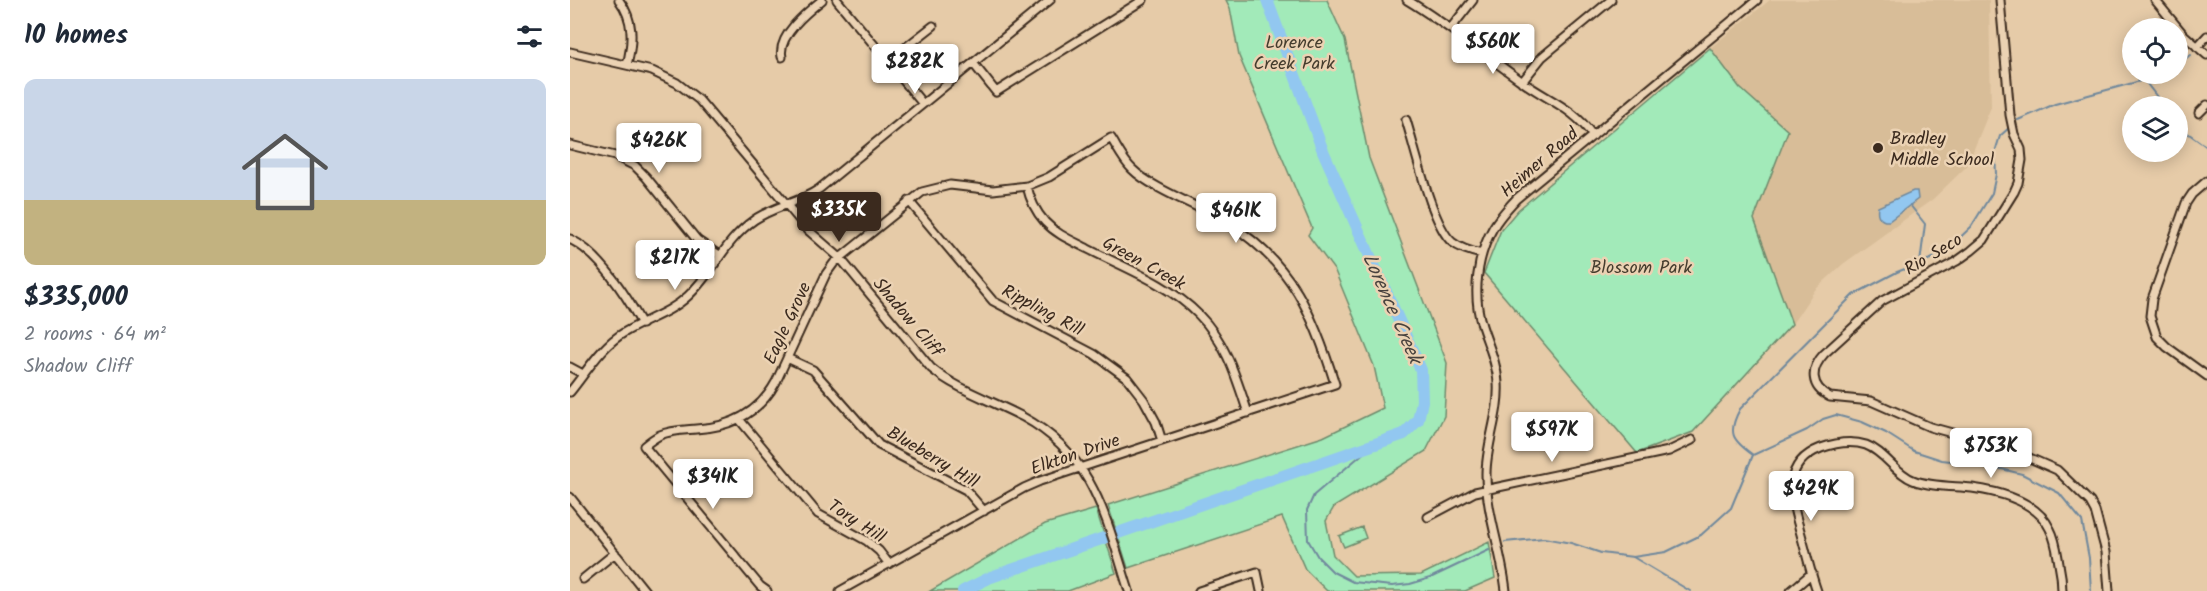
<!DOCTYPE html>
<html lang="en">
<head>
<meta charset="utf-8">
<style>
  body { margin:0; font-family:Kalam,sans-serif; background:#f6f6f7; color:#1f2937; height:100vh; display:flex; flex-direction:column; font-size:22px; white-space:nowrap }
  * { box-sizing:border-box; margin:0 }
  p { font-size:20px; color:#747a83 }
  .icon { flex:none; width:33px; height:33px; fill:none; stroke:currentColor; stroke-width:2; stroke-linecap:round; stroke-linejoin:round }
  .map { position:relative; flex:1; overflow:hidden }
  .drawer { display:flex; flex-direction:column; background:#fff; width:570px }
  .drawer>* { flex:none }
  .buttons { position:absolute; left:1552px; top:18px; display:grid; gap:12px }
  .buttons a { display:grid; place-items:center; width:66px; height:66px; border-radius:50%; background:#fff; box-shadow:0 3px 15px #0003; font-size:30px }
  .price { position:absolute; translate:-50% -51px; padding:0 14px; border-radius:6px; background:#fff; color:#222; font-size:20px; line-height:39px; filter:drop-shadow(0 2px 3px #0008) }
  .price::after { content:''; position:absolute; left:50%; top:36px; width:18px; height:14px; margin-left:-9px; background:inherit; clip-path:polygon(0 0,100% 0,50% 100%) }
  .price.on { background:#3b2a1e; color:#fff }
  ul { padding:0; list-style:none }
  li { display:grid; align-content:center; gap:12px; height:318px; padding:0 24px }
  li span { display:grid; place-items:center; height:186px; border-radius:12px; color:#555 }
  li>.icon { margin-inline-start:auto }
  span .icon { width:108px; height:108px; fill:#fffc; stroke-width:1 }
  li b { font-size:26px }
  h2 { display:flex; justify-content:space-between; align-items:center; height:72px; padding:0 24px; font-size:26px }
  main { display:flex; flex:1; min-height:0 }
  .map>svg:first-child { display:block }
  .built { fill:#d8bd98 }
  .green { fill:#a2eab9; stroke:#6e8a6c; stroke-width:1.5 }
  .water { fill:#92c7f0; stroke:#6f889c; stroke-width:1.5 }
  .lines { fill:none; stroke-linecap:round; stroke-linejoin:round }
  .stream { stroke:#6f889c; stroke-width:2 }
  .river { stroke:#92c7f0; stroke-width:12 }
  .minor-casing { stroke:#3b2a1e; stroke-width:11 }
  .minor { stroke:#ebd2b3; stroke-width:7 }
  .poi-dot { fill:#3b2a1e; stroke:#ebd2b3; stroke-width:2 }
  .labels { text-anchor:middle; stroke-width:5; stroke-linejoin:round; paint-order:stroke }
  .park-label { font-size:18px; fill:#453d2e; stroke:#ebd2b3 }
  .poi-label { font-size:18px; fill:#3b2a1e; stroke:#ebd2b3; text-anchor:start }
  .street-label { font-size:18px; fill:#3b2a1e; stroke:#ebd2b3 }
  .water-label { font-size:20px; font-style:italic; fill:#48423e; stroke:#ebd2b3 }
</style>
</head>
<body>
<main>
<section class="drawer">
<h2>10 homes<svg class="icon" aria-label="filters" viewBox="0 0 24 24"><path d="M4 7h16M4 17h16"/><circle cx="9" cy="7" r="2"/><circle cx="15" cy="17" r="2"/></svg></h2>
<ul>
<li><span style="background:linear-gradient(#c9d6e8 65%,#c2b280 0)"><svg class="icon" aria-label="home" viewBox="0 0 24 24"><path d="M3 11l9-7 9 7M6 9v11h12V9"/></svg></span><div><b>$335,000</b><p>2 rooms · 64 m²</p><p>Shadow Cliff</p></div></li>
</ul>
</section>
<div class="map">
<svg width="1637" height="591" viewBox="0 0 1637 591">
  <rect width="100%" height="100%" fill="#e6cba8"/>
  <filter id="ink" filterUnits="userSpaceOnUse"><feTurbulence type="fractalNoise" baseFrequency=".0167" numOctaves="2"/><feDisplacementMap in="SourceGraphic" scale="12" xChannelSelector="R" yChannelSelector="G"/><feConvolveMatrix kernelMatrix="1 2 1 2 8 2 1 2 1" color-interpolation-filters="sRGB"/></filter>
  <g filter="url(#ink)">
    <path class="built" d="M1200 0H1419L1421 107 1397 166 1363 199 1273 264 1245 290 1222 324 1184 219 1218 131 1170 88 1140 48Z"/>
    <path class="green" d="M656 0H757L775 40 799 158 877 363 874 416 856 451 764 507 756 521 763 555 784 576 851 575 919 542 925 578 895 591H757L735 569 712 517 558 568 538 505 753 437 813 408 804 366 765 271 738 235 742 228 669 56 660 8Z
      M1140 48 1170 88 1218 131 1184 219 1222 324 1123 432 1067 453 914 273 931 230 948 210Z
      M526 509 546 573 498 591H360L475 524Z
      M792 527 796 538 774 547 769 536Z"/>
    <path class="water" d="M1343 191H1347L1348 199 1319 221C1311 222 1306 216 1308 207Z"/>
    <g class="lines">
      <path class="stream" d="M1608 62 1621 55
        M1574 80 1594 106
        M1448 120 1485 104 1574 80 1586 74
        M1608 126 1637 147
        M1340 205 1355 224 1350 263
        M803 445 744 495 737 510 738 540 748 557 763 572 783 582 822 586 840 584 860 578 919 550
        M1183 455C1162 440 1157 433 1170 409L1283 295 1327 272 1363 258 1379 248 1401 227 1422 193 1426 174 1425 152 1430 136 1440 127
        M935 542 974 538 1001 543 1031 553 1063 557 1096 552 1131 535 1161 508 1183 455 1237 430 1253 419 1266 415 1292 422 1316 433 1344 451 1372 460 1415 465 1452 474 1489 493 1512 521 1519 558 1521 591
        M1063 557 1120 591"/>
      <path class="river" d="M548 533 834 434 848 420 852 401 851 370 753 151 697 0
        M393 591 421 577 534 538"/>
      <g class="minor-casing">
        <path id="minor" d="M49 0C64 20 63 41 57 65
          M267 0 353 104
          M837 0C877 24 912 53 950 80 977 100 1003 107 1023 136
          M1430 0 1440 115 1444 134 1451 149 1452 160 1448 183 1444 192 1414 240 1401 251 1387 261 1312 301 1254 354C1240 369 1240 387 1260 397L1301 401 1360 427 1437 448 1487 470 1520 502 1525 511 1536 552 1539 591
          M1585 0 1614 35 1637 55
          M881 28 903 0
          M1627 47 1637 36
          M0 52 82 71 107 83 129 100 238 230 270 258 361 368C387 390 423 401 453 417 525 456 536 519 559 591
          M212 57C207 36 237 12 252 0
          M317 62 363 26
          M403 63 426 92 573 0
          M952 82 972 57 1041 0
          M1629 113 1637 105
          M836 120C845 148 862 225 882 242 891 249 902 252 912 254
          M0 145 45 156 65 166 76 177 127 240 149 255
          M1637 181 1622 194 1616 203 1582 299 1580 316 1587 337 1597 347 1637 376
          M457 186C460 200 465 211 475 222 487 235 503 241 518 249 555 268 599 284 629 315 656 342 666 377 678 413
          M339 201 423 301 524 354 557 378 574 400 586 422 592 441
          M0 239C30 254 56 295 72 324
          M217 358 243 370 309 445 396 490 414 511
          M0 367 13 374
          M0 392C18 370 31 346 55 332 77 319 100 313 118 296 144 272 154 241 184 220 204 206 229 203 249 189L480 0
          M169 419 248 514 297 541 309 551 319 564
          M0 497 75 591
          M858 517 905 492 1099 451 1122 440
          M13 579 45 553
          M197 591 190 586 74 446C79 442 84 438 90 435 101 430 114 430 126 429 161 427 189 413 206 382L256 274 264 263 352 192 380 185 423 190 457 186 479 177 541 138C548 149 553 160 562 169 582 189 632 207 658 223 722 263 744 316 765 384L470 481 454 488 270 591
          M629 591 687 572 691 591
          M936 591C932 552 916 513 916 474 916 443 930 414 928 383 927 363 918 345 912 326 902 294 907 256 923 228 929 217 938 208 946 199L1187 0
          M1221 591 1242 573
          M1247 591C1241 574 1237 556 1232 538 1223 504 1207 465 1251 448 1265 443 1281 440 1296 445 1315 452 1325 473 1343 480 1361 487 1384 486 1402 488 1431 492 1467 501 1480 529 1486 540 1487 552 1489 564 1491 573 1492 581 1492 591"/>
      </g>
      <use href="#minor" class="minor"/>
    </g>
  </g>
  <circle class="poi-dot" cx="1308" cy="148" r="6"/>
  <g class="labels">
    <g class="park-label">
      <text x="724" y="48">Lorence<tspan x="724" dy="21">Creek Park</tspan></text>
      <text x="1071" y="273">Blossom Park</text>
    </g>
    <g class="poi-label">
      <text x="1320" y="144">Bradley<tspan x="1320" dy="21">Middle School</tspan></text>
    </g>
    <g class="street-label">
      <text transform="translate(969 162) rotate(-41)" y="6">Heimer Road</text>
      <text transform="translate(1363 254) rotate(-31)" y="6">Rio Seco</text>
      <text transform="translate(574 263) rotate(29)" y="6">Green Creek</text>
      <text transform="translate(473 310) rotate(28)" y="6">Rippling Rill</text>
      <text transform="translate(338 317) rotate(50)" y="6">Shadow Cliff</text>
      <text transform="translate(217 323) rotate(-65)" y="6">Eagle Grove</text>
      <text transform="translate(505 454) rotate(-19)" y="6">Elkton Drive</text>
      <text transform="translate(363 457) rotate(31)" y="6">Blueberry Hill</text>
      <text transform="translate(287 521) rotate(33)" y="6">Tory Hill</text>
    </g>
    <g class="water-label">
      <text transform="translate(823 308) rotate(66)" y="7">Lorence Creek</text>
    </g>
  </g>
</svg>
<div class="buttons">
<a><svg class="icon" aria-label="locate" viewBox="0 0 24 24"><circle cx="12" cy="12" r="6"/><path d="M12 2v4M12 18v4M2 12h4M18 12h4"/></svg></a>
<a><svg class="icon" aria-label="layers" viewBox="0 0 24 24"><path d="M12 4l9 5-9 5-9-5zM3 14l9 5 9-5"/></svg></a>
</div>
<b class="price" style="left:923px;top:75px">$560K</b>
<b class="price" style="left:345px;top:95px">$282K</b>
<b class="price" style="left:89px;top:174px">$426K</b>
<b class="price on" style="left:269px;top:243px">$335K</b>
<b class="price" style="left:666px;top:244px">$461K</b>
<b class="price" style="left:105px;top:291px">$217K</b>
<b class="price" style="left:982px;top:463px">$597K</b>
<b class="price" style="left:1421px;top:479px">$753K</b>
<b class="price" style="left:143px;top:510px">$341K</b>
<b class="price" style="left:1241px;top:522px">$429K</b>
</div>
</main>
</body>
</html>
